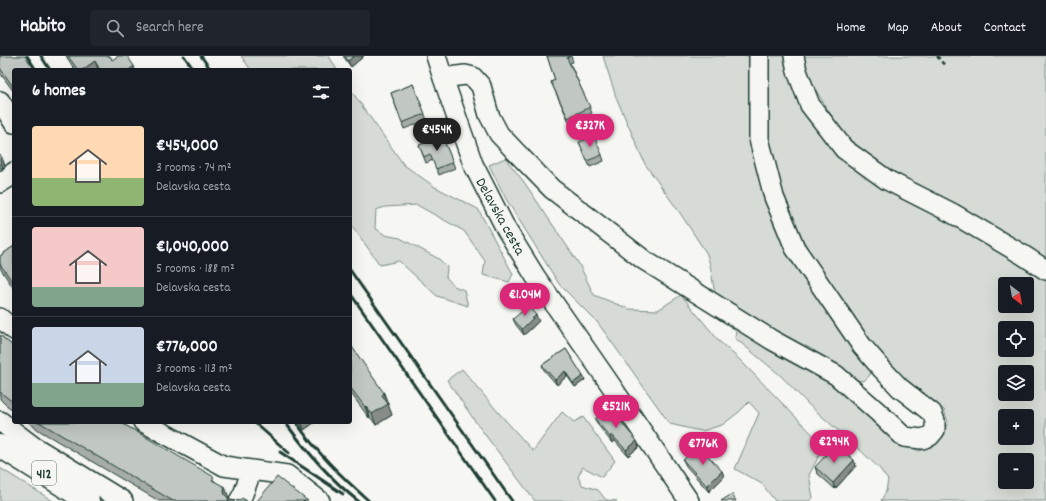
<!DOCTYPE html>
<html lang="en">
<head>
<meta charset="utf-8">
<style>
  body { margin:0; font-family:Dekko,sans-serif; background:#20242c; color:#f1f3f6; height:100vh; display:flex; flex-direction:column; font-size:15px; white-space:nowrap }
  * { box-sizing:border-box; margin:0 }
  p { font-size:13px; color:#9ea1a6 }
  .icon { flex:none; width:22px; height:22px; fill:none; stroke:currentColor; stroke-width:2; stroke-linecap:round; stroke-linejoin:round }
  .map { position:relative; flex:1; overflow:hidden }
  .drawer { position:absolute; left:12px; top:12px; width:340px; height:356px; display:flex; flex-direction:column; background:#171b24; border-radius:4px; box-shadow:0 4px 16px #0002 }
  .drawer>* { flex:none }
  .needle { width:26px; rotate:149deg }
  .buttons { position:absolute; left:998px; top:221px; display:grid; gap:8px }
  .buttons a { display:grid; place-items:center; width:36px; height:36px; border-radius:4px; background:#171b24; box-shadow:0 4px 16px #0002; font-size:20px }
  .price { position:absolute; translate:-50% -34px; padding:0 9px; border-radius:14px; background:#db2777; color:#fff; font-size:13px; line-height:26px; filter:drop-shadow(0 1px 2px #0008) }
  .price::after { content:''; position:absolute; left:50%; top:24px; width:12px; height:9px; margin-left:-6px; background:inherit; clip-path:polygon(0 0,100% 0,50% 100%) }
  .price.active { background:#222; color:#fff }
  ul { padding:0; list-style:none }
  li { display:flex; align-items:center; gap:12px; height:100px; padding:0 20px }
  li+li { border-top:1px solid #363941 }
  li span { display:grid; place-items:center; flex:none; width:112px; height:80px; border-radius:4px; color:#555 }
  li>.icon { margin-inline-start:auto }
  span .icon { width:48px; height:48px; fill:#fffc; stroke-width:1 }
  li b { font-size:17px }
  h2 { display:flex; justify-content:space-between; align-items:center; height:48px; padding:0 20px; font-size:17px }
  header { display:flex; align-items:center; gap:24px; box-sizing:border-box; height:56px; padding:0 20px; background:#171b24; border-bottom:1px solid #363941 }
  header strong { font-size:19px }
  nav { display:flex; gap:22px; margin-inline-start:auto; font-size:14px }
  .search { width:280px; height:36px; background:#20242c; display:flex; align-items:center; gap:10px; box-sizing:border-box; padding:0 14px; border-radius:4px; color:#9ea1a6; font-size:15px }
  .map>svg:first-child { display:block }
  .green { fill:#d6dbd6; stroke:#7a8c85; fill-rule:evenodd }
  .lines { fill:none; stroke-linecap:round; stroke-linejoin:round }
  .minor-casing { stroke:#1f3d34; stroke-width:22 }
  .major-casing { stroke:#1f3d34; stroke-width:25 }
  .path { stroke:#1f3d34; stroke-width:2.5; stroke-dasharray:4 3; stroke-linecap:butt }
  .minor { stroke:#f6f6f2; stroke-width:19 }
  .major { stroke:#f6f6f2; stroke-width:22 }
  .rail { stroke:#1f3d34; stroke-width:3 }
  .wall { fill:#a6aca8; stroke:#1f3d34 }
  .shaded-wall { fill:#878c88; stroke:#1f3d34 }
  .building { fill:#c1c8c3; stroke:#1f3d34 }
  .labels { text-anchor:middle; stroke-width:3.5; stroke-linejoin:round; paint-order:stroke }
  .shield { fill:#f6f6f2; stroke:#60746d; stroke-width:1 }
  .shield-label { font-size:14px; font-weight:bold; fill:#1f3d34 }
  .street-label { font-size:15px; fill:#1f3d34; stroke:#f6f6f2 }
</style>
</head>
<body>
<header>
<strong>Habito</strong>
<div class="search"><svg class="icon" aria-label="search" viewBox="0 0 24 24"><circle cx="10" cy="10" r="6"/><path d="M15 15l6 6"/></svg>Search here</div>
<nav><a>Home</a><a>Map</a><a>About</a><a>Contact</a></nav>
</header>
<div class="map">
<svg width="1046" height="445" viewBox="0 0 1046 445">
  <rect width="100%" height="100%" fill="#f6f6f2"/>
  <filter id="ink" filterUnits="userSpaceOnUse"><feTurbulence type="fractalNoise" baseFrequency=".025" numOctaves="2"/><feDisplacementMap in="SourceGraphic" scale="8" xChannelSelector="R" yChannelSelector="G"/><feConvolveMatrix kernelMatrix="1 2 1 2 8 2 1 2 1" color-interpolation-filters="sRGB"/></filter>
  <g filter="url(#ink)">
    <path class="green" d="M241 0H329L337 14H251Z
      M603 0H750L749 38 752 90 762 126 871 314 870 319 864 325 856 324 744 258 715 238 710 209 707 198 680 157 645 108 616 41Z
      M767 0H785L803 51 953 167 1046 221V445H881L886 435 888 424 880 413 859 393 809 349 780 319 735 282 736 275 742 273 844 333 903 387 919 395 928 392 940 381 948 367 944 354 934 345 904 325 866 281 817 209 793 167 778 121 767 72ZM1005 228H1027V250H1005ZM1005 272H1027V294H1005ZM1005 316H1027V338H1005ZM1005 360H1027V382H1005ZM1005 404H1027V426H1005Z
      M801 0H1046V206L888 112 850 84 836 67 812 28 803 12Z
      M350 33 404 109 435 131 478 153 513 218 509 226 483 219 485 205 464 175 417 149 385 151 376 154 375 172 385 179 400 182 439 203 447 211 446 221 454 230 464 234 468 250 437 240 399 205 380 209 350 167Z
      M505 102 524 126 579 208 594 239 629 253 658 254 681 239 720 286 740 304 824 390 809 419 813 442 809 445H775L762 428 735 413 759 357 749 346 739 356 722 369 702 375 691 373 670 368 598 267 559 228 506 143 489 109Z
      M462 313 498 356 533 395 562 356 574 366 583 361 615 405 602 421 583 411 578 421 582 429 598 434 606 444 617 445H535L477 368 447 324Z
      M0 412 53 445H0Z"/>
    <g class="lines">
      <g class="minor-casing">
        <path id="minor" d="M436 0 443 22 473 108 506 173 535 220 610 328 689 445
          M794 0 797 15 810 49 844 93 887 124 952 157 1023 199 1046 214
          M443 22 465 19 473 21 481 30 489 59 499 78 516 96 552 133 644 204 772 284 836 319 879 357 904 381 922 383 930 380 935 374V365L932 357 900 332 882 313 862 290 795 192 774 141 759 83V0
          M0 45 14 67
          M0 127 8 122 14 116
          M0 262 14 274
          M0 365 33 390 123 445
          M143 366 224 410 287 419 320 445
          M239 445 243 438 252 414"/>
      </g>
      <g class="major-casing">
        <path id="major" d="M0 390 88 445"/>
      </g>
      <path class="path" d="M937 0 945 10"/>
      <use href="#minor" class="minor"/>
      <use href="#major" class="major"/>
      <path class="rail" d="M27 0 36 14
        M41 0 50 14
        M184 0 194 14
        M201 0 211 14
        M350 214 512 445
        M350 237 495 445
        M254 366 289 397
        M285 366C307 396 329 422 358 445
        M296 366C317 397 341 420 369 445
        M280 396 343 438"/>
    </g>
    <path class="wall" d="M0 0 14 14V36L0 17Z
      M66 0H110L112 4 135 14H98V13L97 14H75Z
      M343 0H364L351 11Z
      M547 0H571L573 6 570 7 592 57 570 68 551 26 555 24Z
      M413 28 427 64 404 73 391 37Z
      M442 80 455 112 439 119 433 104 426 107 419 89Z
      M579 86 602 99 604 105 590 111Z
      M0 98 5 110 0 113Z
      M14 190V233L0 212V200Z
      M513 263 539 265 524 279 516 269Z
      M0 279 14 291V355L5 348 0 343Z
      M350 288 388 348V349L392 359 376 369 370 361 369 362 350 336Z
      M566 293 585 324 575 331 567 320 557 329 544 314 542 309Z
      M595 363 637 385 639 391 628 400 615 385 612 387 598 369Z
      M28 366H120L215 425 230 444 235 445H159L40 375Z
      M299 366H315L304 374Z
      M683 404 722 415 724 421 709 436 686 410Z
      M856 410 835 433 817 417 815 411Z"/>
    <path class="shaded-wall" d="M354 0H364L351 11 348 5Z
      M95 5 98 13 97 14H82Z
      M134 10 135 14H129Z
      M2 101 5 110 3 112 0 104V103Z
      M536 259 539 265 524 279 522 273Z
      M565 315 567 320 557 329 555 324Z
      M583 320 585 324 575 331 573 327Z
      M384 337 392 359 376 369 372 358 382 339Z
      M366 350 370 361 369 362 365 351Z
      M301 366H315L304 374Z
      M612 379 615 385 612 387 610 381Z
      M637 385 639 391 628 400 626 394Z
      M854 404 856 410 835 433 833 427Z
      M722 415 724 421 709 436 707 430Z
      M225 431 229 442 228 445 225 439 224 435Z"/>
    <path class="building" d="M0 0H25L35 14H14V32L0 12Z
      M68 0H110L112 4 118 0H127L134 10 129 14H100L95 5 82 14H78Z
      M345 0H354L348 5Z
      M547 0H571L567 2 590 51 568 62 551 26 555 24Z
      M413 28 425 58 402 67 391 37Z
      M442 80 453 106 436 113 430 98 424 101 419 89Z
      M594 80 602 99 587 105 579 86Z
      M14 190V228L0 208V200Z
      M528 250 536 259 522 273 513 263Z
      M0 279 14 291V347L0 336Z
      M350 288 384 337 382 339 388 348 372 358 366 350 365 351 350 331Z
      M566 293 583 320 573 327 565 315 555 324 542 309Z
      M609 352 637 385 626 394 612 379 610 381 595 363Z
      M39 366H120L214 421 212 424 225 431 224 435 225 439 230 444 235 445H173Z
      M836 388 854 404 833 427 815 411Z
      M699 390 722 415 707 430 683 404Z
      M277 421 308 445H257Z
      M732 438 736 445H721Z
      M242 442 247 445H236L240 444Z"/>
  </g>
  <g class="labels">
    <rect class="shield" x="32" y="405" width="24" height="24" rx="3"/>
    <g class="shield-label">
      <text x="44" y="422">412</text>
    </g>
    <g class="street-label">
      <text transform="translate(501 160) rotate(61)" y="5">Delavska cesta</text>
    </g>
  </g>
</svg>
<div class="buttons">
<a><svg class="needle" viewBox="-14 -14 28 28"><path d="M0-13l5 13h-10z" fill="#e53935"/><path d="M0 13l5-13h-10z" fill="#9ea1a6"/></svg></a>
<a><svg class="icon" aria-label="locate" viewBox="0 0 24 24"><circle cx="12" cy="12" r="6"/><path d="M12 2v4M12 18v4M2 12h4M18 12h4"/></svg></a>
<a><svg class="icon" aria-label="layers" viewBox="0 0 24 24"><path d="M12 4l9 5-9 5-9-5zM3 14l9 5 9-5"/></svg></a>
<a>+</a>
<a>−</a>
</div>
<b class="price" style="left:590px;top:92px">€327K</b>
<b class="price active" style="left:437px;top:96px">€454K</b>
<b class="price" style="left:525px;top:261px">€1.04M</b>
<b class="price" style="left:616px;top:373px">€521K</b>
<b class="price" style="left:834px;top:408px">€294K</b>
<b class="price" style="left:703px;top:410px">€776K</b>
<section class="drawer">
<h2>6 homes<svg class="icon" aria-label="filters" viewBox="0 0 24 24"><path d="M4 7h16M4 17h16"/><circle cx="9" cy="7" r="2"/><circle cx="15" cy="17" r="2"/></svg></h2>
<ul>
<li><span style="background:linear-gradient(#ffd9b3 65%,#8fb573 0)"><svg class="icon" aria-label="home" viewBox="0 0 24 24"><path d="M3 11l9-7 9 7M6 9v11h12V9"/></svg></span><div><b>€454,000</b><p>3 rooms · 74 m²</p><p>Delavska cesta</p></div></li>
<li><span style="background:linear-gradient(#f6c9c9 75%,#7fa58c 0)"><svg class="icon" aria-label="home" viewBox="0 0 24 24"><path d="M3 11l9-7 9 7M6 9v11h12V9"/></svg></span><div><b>€1,040,000</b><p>5 rooms · 188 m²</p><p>Delavska cesta</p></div></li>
<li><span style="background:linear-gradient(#c9d6e8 70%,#7fa58c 0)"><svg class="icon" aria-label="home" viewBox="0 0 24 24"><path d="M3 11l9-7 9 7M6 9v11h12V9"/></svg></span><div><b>€776,000</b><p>3 rooms · 113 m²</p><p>Delavska cesta</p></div></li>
</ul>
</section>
</div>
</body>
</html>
